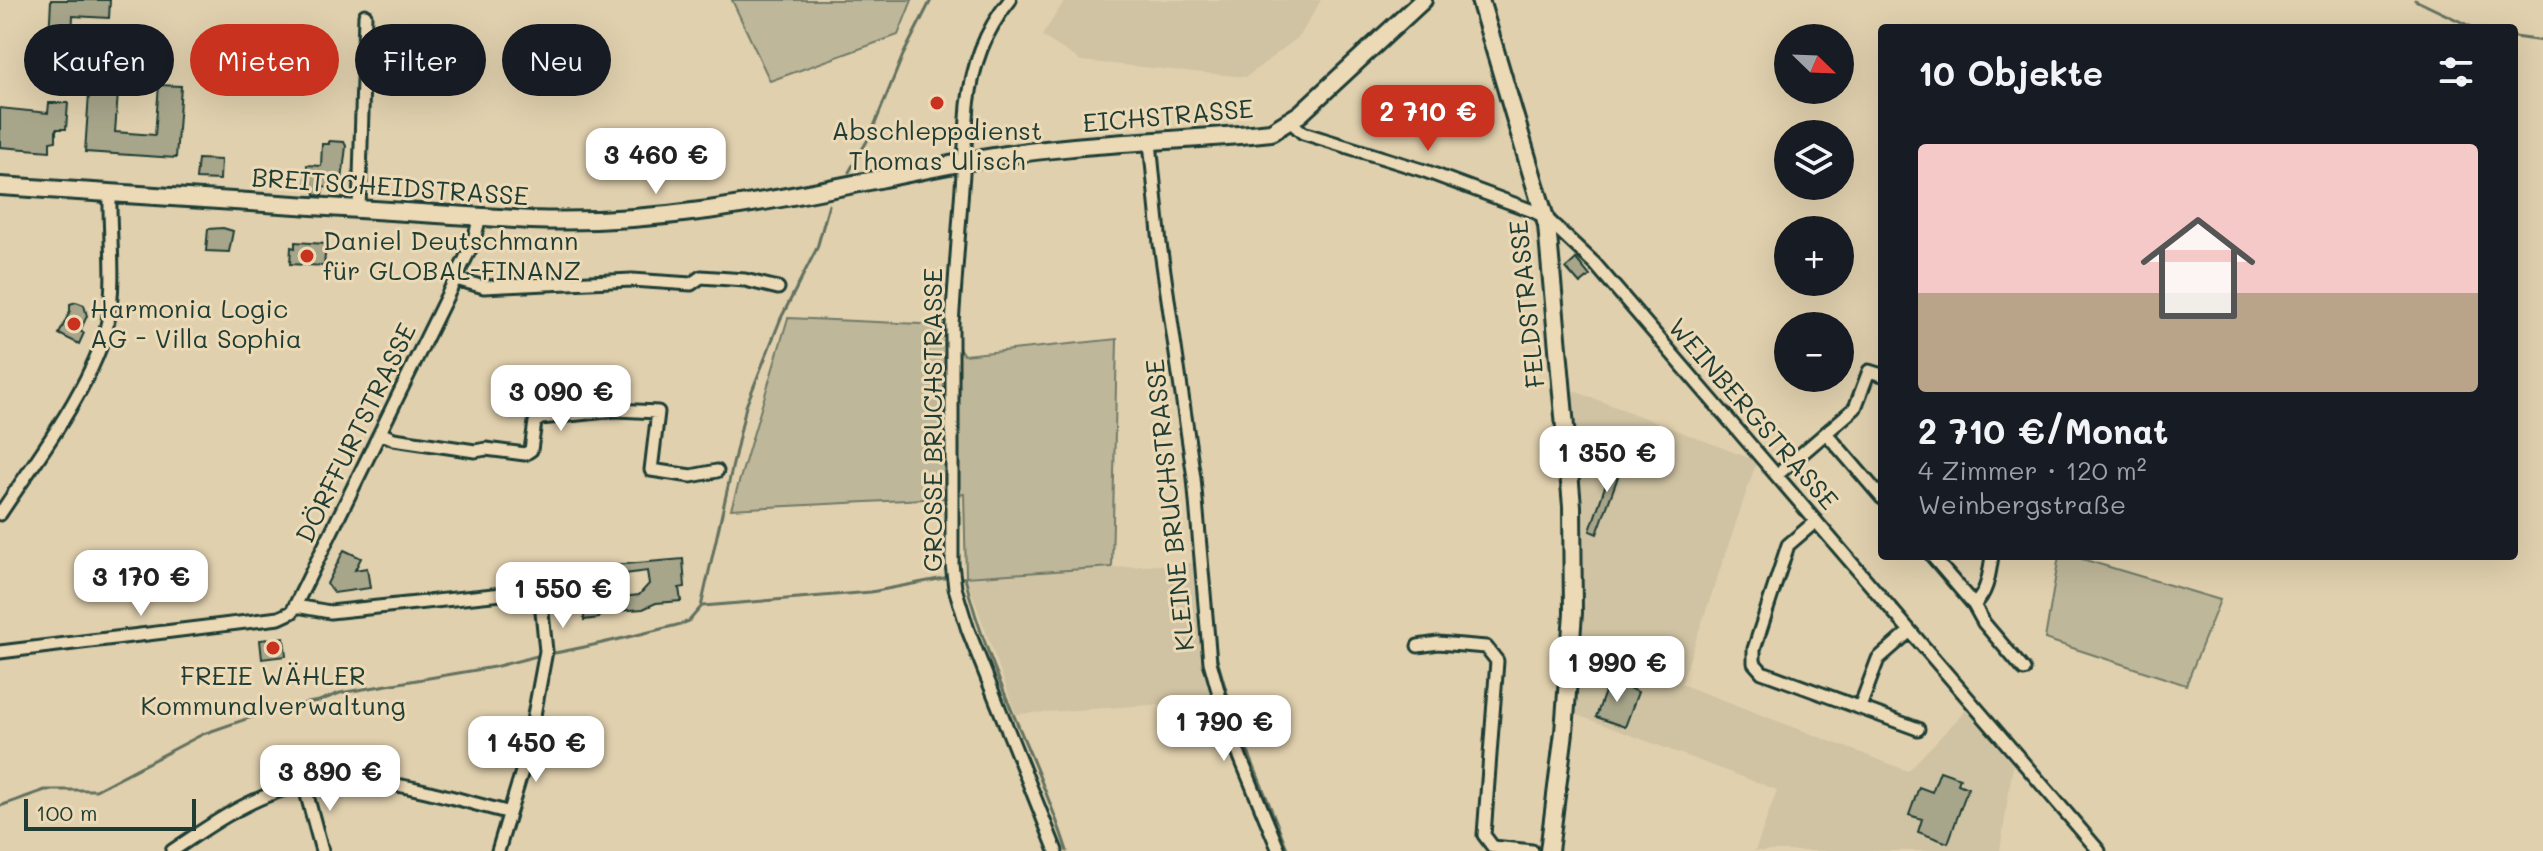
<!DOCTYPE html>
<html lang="de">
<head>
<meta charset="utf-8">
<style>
  body { margin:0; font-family:Mali,sans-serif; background:#20242c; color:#f1f3f6; height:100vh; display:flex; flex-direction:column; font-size:30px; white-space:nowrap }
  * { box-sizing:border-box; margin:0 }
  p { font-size:26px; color:#9ea1a6 }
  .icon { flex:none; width:44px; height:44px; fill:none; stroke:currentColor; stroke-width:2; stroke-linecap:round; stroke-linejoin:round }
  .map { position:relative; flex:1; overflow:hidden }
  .sheet { position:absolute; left:1878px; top:24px; width:640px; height:536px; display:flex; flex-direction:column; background:#171b24; border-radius:8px; box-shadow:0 8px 32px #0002 }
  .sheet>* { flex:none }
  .top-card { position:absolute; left:24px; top:24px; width:760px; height:72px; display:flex; gap:16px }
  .needle { width:52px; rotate:113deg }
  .buttons { position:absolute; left:1774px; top:24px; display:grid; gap:16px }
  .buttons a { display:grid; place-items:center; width:80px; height:80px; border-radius:50%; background:#171b24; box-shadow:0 8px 32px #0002; font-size:40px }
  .scale { position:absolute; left:24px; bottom:20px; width:172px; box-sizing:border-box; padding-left:8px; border:4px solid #1f3d34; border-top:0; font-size:22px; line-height:28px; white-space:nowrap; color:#1f3d34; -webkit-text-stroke:6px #ecd9b6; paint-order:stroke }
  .price { position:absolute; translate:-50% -68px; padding:0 18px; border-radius:16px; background:#fff; color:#222; font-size:26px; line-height:52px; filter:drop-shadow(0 2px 4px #0008) }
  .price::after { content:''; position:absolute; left:50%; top:48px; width:24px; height:18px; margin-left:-12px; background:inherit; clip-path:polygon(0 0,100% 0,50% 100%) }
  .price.on { background:#c8321e; color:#fff }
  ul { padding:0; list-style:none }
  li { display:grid; align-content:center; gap:16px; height:424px; padding:0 40px }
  li span { display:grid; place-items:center; height:248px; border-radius:8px; color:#555 }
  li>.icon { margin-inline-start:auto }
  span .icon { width:144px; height:144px; fill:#fffc; stroke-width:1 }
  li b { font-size:34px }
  h2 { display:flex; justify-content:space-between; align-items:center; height:96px; padding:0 40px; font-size:34px }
  .tag { padding:0 28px; border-radius:36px; background:#171b24; box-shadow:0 8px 32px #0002; font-size:28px; line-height:72px }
  .tag.on { background:#c8321e; color:#fff }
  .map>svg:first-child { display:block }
  .built { fill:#cfc3a3 }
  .green { fill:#bfb79a; stroke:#6f7a67; stroke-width:2 }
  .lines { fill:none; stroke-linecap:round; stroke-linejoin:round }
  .stream { stroke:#63715f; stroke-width:3 }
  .building { fill:#a7a58a; stroke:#1f3d34; stroke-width:2; fill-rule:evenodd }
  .street-casing { stroke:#1f3d34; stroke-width:17 }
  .secondary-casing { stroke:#1f3d34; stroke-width:22 }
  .street { stroke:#ecd9b6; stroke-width:11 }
  .secondary { stroke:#ecd9b6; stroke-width:16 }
  .poi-dot { fill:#c8321e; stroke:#ecd9b6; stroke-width:3 }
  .labels { text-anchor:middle; stroke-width:6; stroke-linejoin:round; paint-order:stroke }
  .street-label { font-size:26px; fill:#1f3d34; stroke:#ecd9b6 }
  .poi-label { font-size:26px; fill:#1f3d34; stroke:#ecd9b6 }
</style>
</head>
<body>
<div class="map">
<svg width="2543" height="851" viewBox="0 0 2543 851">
  <rect width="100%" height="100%" fill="#e0d0ae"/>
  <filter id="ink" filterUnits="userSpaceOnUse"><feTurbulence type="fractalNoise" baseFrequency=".0125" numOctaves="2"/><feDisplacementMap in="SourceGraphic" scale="16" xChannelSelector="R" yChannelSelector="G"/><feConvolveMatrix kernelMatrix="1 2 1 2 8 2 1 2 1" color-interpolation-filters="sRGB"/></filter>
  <g filter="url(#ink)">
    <path class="built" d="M1065 0H1321L1300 36 1246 77 1081 61 1042 36Z
      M1569 389 1757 461 1681 684 1908 771 1967 709 2013 765 2000 851H1755L1777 790 1572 713 1584 528Z
      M1193 563 1211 701 1016 714 966 577Z"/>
    <path class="green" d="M732 0H912L898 35 770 81Z
      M788 318 943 325 964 355 1117 339 1112 567 966 577 964 494 945 498 731 509Z
      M2059 556H2072L2220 600 2186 685 2045 639Z"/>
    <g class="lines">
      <path class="stream" d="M2415 0 2474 28
        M2514 37 2543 41
        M849 172 870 136 903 55 931 0
        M957 577 965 578C988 672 1038 759 1067 851
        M703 606 871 592 949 577
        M1215 653 1234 717 1288 851
        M549 654C594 646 637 635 681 624L689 621 701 607 746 406 781 318 817 248 829 205
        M0 806 45 790H96L203 734 278 708 319 701 340 693 494 667 541 655"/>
    </g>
    <path class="building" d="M51 0H110L109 18 73 16 71 55 107 57 108 79 119 80 115 132 155 135 159 85 181 86 176 158 85 152 90 79 47 76Z
      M49 103H68L66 129H56V141L50 142V151L0 147V108L48 113Z
      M329 141 344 142 346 146 341 189 323 187 322 196 315 195 314 187 308 186 306 181 307 165 321 166 322 144H329Z
      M198 159 221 160 220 180 196 179Z
      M223 228 233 231 229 252 206 251 208 229Z
      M295 242 326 244 324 266 290 264 291 247 295 248Z
      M1576 259 1590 276 1580 284 1566 268Z
      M76 302 84 305 87 316 80 331 84 333 79 344 59 334 70 311V304Z
      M1615 457 1624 460 1597 534 1590 531Z
      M344 550 361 558 355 570 367 568 370 588 334 593 327 584Z
      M683 559 685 587 679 588 681 601 656 603 643 609 603 612 599 618 584 620 585 583 577 577 602 574V566ZM647 571 649 584 639 595 605 599 625 574Z
      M284 637 286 656 262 659 260 640Z
      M1609 680 1638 692 1625 727 1596 717Z
      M1940 771 1960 778 1958 784 1968 788 1948 843 1918 832 1922 819 1909 815 1919 787 1932 792Z"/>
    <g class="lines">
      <g class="street-casing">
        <path id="street" d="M1010 0C984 32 973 64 968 105L952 324V564L955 588 968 630 1056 851
          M1291 122 1303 133 1425 171 1533 211 1545 217 1595 264 2099 851
          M1150 142 1160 244 1194 478 1210 662 1229 730 1279 851
          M359 209 365 15
          M456 279 484 287 632 280 691 284 701 277 745 280 778 288
          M380 433 394 439 475 451 486 449 525 454 531 450 535 422 541 418 616 410 658 412 651 470 691 476 717 471
          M1826 433 1882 498
          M1777 475 1855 408 1869 371 1882 375
          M0 514C35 461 95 383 108 321 116 280 109 234 110 192
          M1816 521 1788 545 1754 649V663L1762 672 1918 729
          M1932 556 1974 605C1988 592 1989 574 1992 556
          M1974 605 1984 623 2024 670
          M296 606 330 612 521 592 535 596 541 602 546 651 526 758 498 851
          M1418 646 1438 643 1486 647 1497 661 1484 835 1493 847 1532 851
          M0 652 279 618 292 612 473 243 480 217
          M1860 707 1878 659 1910 631
          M304 784 322 851
          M172 851C206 828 240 804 279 791 355 764 434 794 507 812"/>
      </g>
      <g class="secondary-casing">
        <path id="secondary" d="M1480 0 1547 225 1572 506 1573 613 1564 732 1549 851
          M0 186 531 220C689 226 828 187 981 159 1076 142 1175 142 1271 132L1300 114 1423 0"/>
      </g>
      <use href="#street" class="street"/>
      <use href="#secondary" class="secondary"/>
    </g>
  </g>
  <g class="poi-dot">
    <circle cx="937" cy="103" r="8"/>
    <circle cx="307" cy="256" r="8"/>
    <circle cx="74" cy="324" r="8"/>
    <circle cx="273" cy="648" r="8"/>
  </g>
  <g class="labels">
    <g class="street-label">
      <text transform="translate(1168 116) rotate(-5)" y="9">EICHSTRASSE</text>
      <text transform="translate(390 187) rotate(4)" y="9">BREITSCHEIDSTRASSE</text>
      <text transform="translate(1527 304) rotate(-96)" y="9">FELDSTRASSE</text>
      <text transform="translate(1753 414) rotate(49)" y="9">WEINBERGSTRASSE</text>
      <text transform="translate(933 420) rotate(-90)" y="9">GROSSE BRUCHSTRASSE</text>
      <text transform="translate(356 433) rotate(-64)" y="9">DÖRFFURTSTRASSE</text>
      <text transform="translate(1170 505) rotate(-96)" y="9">KLEINE BRUCHSTRASSE</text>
    </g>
    <g class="poi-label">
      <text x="937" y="140">Abschleppdienst<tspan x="937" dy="30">Thomas Ulisch</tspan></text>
      <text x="323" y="250" text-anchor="start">Daniel Deutschmann<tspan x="323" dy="30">für GLOBAL-FINANZ</tspan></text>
      <text x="90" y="318" text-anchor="start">Harmonia Logic<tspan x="90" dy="30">AG - Villa Sophia</tspan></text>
      <text x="273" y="685">FREIE WÄHLER<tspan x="273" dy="30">Kommunalverwaltung</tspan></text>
    </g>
  </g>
</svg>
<div class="buttons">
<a><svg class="needle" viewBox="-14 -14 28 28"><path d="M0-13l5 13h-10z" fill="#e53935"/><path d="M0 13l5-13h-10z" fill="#9ea1a6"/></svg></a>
<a><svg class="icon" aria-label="layers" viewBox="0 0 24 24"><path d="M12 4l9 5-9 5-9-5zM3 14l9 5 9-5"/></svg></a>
<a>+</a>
<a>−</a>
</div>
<div class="scale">100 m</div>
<b class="price on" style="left:1428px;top:153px">2 710 €</b>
<b class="price" style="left:656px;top:196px">3 460 €</b>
<b class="price" style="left:561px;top:433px">3 090 €</b>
<b class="price" style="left:1607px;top:494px">1 350 €</b>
<b class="price" style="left:141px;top:618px">3 170 €</b>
<b class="price" style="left:563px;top:630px">1 550 €</b>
<b class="price" style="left:1617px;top:704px">1 990 €</b>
<b class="price" style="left:1224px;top:763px">1 790 €</b>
<b class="price" style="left:536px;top:784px">1 450 €</b>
<b class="price" style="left:330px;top:813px">3 890 €</b>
<div class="top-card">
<a class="tag">Kaufen</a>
<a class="tag on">Mieten</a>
<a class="tag">Filter</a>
<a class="tag">Neu</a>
</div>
<section class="sheet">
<h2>10 Objekte<svg class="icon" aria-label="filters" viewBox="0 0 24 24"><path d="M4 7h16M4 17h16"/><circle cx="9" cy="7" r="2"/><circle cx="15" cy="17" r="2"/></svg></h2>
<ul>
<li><span style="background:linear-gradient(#f6c9c9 60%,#b9a48a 0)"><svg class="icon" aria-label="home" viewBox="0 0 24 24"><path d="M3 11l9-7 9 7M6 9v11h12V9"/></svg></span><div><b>2 710 €/Monat</b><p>4 Zimmer · 120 m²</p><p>Weinbergstraße</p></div></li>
</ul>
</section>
</div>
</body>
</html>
